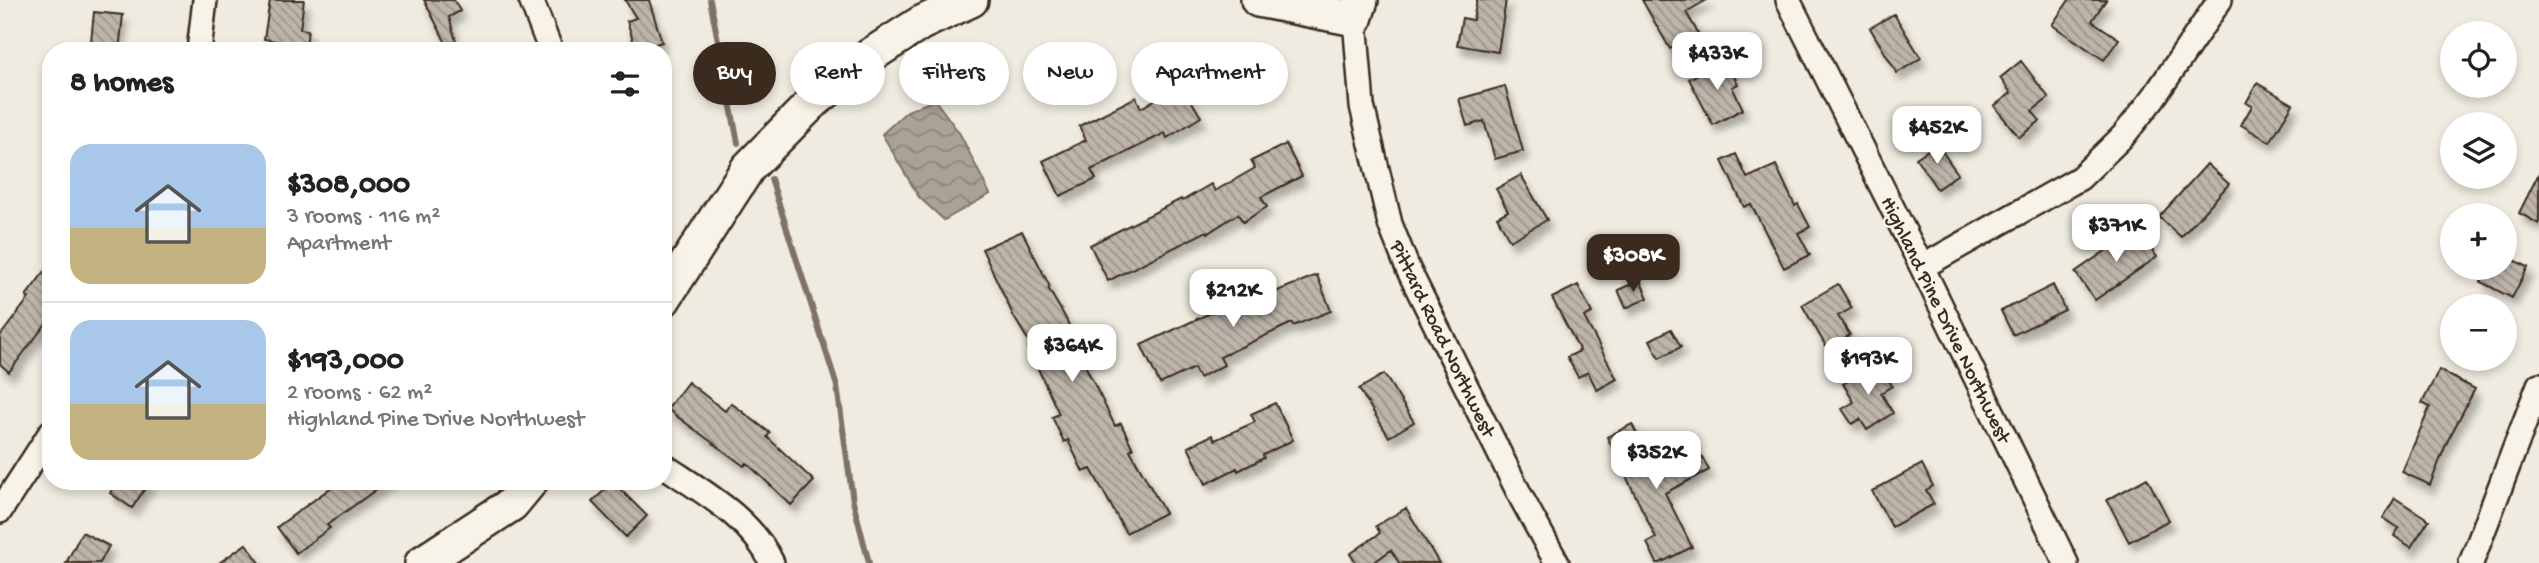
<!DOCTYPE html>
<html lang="en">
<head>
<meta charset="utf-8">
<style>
  body { margin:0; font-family:"Gochi Hand",sans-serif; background:#f6f6f6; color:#222; height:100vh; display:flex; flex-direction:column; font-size:26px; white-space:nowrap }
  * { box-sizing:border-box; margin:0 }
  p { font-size:23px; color:#767676 }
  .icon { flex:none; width:38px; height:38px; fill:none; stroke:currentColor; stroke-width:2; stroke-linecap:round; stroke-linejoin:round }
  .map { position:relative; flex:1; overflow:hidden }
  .side { position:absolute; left:42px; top:42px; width:630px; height:448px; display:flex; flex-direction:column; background:#fff; border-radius:28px; box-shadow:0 4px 10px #0003 }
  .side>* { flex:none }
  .guide { position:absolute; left:693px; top:42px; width:665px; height:63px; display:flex; gap:14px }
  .tools { position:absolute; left:2440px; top:21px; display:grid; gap:14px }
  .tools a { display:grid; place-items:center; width:77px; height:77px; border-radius:50%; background:#fff; box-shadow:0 4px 10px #0003; font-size:35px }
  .price { position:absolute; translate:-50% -60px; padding:0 16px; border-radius:14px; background:#fff; color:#222; font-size:23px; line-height:46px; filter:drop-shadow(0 2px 4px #0008) }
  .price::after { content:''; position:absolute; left:50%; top:42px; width:21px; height:16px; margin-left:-10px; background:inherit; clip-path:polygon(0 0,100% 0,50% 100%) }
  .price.current { background:#3b2a1e; color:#fff }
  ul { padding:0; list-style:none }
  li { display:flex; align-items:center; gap:21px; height:175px; padding:0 28px }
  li+li { border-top:2px solid #e0e0e0 }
  li span { display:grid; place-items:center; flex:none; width:196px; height:140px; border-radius:21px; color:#555 }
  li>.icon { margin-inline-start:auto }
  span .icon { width:84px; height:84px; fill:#fffc; stroke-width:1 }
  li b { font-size:30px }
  h2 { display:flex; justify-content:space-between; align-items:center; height:84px; padding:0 28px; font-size:30px }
  .pill { padding:0 24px; border-radius:32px; background:#fff; box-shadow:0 4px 10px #0003; font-size:24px; line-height:63px }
  .pill.current { background:#3b2a1e; color:#fff }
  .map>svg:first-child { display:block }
  .water { fill:url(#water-waves); stroke:#7e7266; stroke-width:2 }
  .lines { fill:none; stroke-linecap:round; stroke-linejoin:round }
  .stream { stroke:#7e7266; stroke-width:6 }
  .building { fill:url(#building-back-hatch); stroke:#3b2a1e; stroke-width:2; filter:url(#shadow) }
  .street-casing { stroke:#3b2a1e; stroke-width:28 }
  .secondary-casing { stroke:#3b2a1e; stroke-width:38 }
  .street { stroke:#f7f3e8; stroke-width:23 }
  .secondary { stroke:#f7f3e8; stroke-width:33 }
  .labels { text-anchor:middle; stroke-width:5; stroke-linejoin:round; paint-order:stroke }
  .street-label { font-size:21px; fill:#3b2a1e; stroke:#f7f3e8 }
</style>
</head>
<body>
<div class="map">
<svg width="2539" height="563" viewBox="0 0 2539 563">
  <defs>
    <pattern id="water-waves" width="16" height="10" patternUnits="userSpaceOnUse" patternTransform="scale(1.75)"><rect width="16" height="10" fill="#aaa296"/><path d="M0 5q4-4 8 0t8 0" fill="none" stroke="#8c847a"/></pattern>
    <pattern id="building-back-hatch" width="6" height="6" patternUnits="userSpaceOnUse" patternTransform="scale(1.75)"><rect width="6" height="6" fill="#bdb5aa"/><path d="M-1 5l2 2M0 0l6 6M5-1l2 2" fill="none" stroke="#9b938a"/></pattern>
    <filter id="shadow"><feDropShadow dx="4.5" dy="8" stdDeviation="3.5" flood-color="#0004"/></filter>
  </defs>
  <rect width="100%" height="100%" fill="#efebe0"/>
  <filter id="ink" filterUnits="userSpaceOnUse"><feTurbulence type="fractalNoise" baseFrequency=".0143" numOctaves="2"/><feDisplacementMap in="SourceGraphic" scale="14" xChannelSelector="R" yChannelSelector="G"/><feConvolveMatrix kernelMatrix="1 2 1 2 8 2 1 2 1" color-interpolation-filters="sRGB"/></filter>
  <g filter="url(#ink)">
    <path class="water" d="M935 100 960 134 990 194 944 220 919 197 882 134 907 111Z"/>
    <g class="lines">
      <path class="stream" d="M710 0 738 143
        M771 179 837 386 853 501 869 563"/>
    </g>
    <path class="building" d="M270 0H304L300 29 308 30 306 46 264 39Z
      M424 0H454L460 11 449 17 459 51H450Z
      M625 0H649L662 42 636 50 627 21 636 18Z
      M1477 0H1506L1498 52 1457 45 1462 18 1473 20Z
      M1642 0H1707L1686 12 1698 33 1670 49Z
      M2069 0H2106L2092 21 2119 39 2104 60 2052 25Z
      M94 12 123 15 119 51H90Z
      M1894 14 1921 58 1897 73 1870 28Z
      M1725 59 1738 84 1732 87 1743 109 1713 125 1689 79Z
      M2021 61 2049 98 2032 111 2040 121 2019 137 1994 106 2011 93 2000 78Z
      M2257 83 2293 104 2270 142 2241 125 2252 106 2246 103Z
      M1181 84 1201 117 1167 138 1165 133 1091 170 1096 179 1060 196 1043 161 1086 140 1079 126 1136 97 1141 108Z
      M1505 86 1523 151 1495 159 1484 121 1467 126 1459 99Z
      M1286 144 1302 176 1261 197 1267 207 1243 222 1238 214 1208 233 1207 231 1108 281 1090 245 1181 199 1182 201 1211 184 1215 191 1255 168 1251 161Z
      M1937 144 1958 174 1937 189 1916 158Z
      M1736 154 1747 178 1776 165 1795 206 1798 204 1810 227 1798 233 1810 255 1784 268 1751 204 1744 207 1722 161Z
      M2207 164 2229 184 2181 237 2159 217Z
      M2539 173V224L2519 213Z
      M1521 175 1547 220 1510 241 1497 217 1508 211 1496 189Z
      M2137 229 2157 257 2095 300 2075 272Z
      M1022 231 1050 287 1048 288 1065 317 1082 353 1080 355 1115 426 1121 423 1133 449 1130 450 1165 513 1126 533 1091 469 1083 472 1068 440 1064 442 1052 417 1059 414 1028 347 1031 345 1014 317 982 249Z
      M2504 255 2528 267 2512 298 2481 282 2488 268H2504Z
      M51 263V317L9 372 0 364V336L29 298 26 296Z
      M1317 275 1331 311 1293 326 1292 323 1220 357 1224 365 1199 378 1194 368 1160 384 1141 345 1266 287 1270 294Z
      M1640 280 1648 298 1626 308 1618 290Z
      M1838 284 1852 308 1838 316 1850 335 1827 348 1802 305Z
      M1578 285 1592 313 1584 317 1617 379 1597 390 1588 372 1578 377 1567 357 1580 351 1552 298Z
      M2053 285 2065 310 2013 335 2001 311Z
      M1671 329 1681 347 1659 358 1650 340Z
      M1878 363 1892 386 1881 393 1893 413 1867 430 1860 419 1852 424 1842 409 1854 402 1843 384Z
      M2439 370 2475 389 2447 442 2430 485 2402 472 2430 407 2422 403Z
      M1384 374 1414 422 1389 437 1359 389Z
      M688 382 725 411 731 403 770 433 767 437 814 481 791 505 747 463 744 466 667 409Z
      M1275 403 1293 440 1263 455 1264 458 1238 471 1237 468 1206 484 1188 447 1212 435 1215 440 1255 422 1251 414Z
      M1632 424 1656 473 1699 451 1709 470 1665 493 1692 547 1660 563H1657L1647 543 1656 538 1607 437Z
      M1922 464 1933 486 1926 490 1934 504 1892 527 1872 491Z
      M2147 478 2169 520 2129 542 2107 500Z
      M118 481H150L132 508 110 493Z
      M340 481H388L327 525 330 528 296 553 277 527Z
      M613 482 647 516 626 537 592 502Z
      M2395 498 2429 520 2411 547 2394 536 2399 528 2383 518Z
      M1406 508 1439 563H1399L1391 550 1373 563H1356L1350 554 1380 533 1376 526Z
      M82 532 109 546 100 563H66Z
      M246 544 260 563H219Z"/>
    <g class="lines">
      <g class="street-casing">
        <path id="street" d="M531 0 551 51
          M1788 0 1922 267 2066 563
          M1355 19 1362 106 1390 224 1408 269 1522 499 1557 563
          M199 51 205 0
          M1922 267 2080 178 2124 135 2154 97 2220 0
          M663 465C703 492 751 518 772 563
          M0 511 51 432
          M2471 563 2539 385"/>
      </g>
      <g class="secondary-casing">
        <path id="secondary" d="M1258 0 1355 19 1361 0
          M663 300 748 168 812 103 871 55 921 23 971 0
          M422 563 512 504 531 481"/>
      </g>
      <use href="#street" class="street"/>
      <use href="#secondary" class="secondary"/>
    </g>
  </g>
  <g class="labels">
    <g class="street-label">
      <text transform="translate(1947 319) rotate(64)" y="7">Highland Pine Drive Northwest</text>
      <text transform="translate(1444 338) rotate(64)" y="7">Pittard Road Northwest</text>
    </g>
  </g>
</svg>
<div class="tools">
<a><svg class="icon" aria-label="locate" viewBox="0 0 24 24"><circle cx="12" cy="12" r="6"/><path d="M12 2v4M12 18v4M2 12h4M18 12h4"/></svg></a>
<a><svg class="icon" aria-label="layers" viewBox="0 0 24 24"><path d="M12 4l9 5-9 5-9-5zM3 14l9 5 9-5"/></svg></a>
<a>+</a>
<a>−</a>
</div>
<b class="price" style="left:1717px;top:92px">$433K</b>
<b class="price" style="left:1937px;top:166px">$452K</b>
<b class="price" style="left:2116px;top:264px">$371K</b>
<b class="price current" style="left:1633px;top:294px">$308K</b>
<b class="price" style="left:1233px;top:329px">$212K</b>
<b class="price" style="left:1072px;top:384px">$364K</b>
<b class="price" style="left:1868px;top:397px">$193K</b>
<b class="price" style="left:1656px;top:491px">$352K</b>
<div class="guide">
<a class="pill current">Buy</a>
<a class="pill">Rent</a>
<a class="pill">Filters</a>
<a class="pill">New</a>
<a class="pill">Apartment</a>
</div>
<section class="side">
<h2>8 homes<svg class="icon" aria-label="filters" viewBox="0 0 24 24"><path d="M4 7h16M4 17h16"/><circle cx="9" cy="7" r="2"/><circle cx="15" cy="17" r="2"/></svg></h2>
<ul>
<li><span style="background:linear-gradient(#a9c7e8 60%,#c2b280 0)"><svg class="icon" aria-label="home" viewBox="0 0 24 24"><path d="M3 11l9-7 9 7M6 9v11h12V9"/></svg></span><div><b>$308,000</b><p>3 rooms · 116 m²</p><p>Apartment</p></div></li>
<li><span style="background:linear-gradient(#a9c7e8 60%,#c2b280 0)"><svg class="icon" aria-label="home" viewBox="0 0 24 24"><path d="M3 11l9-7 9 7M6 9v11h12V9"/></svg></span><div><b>$193,000</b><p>2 rooms · 62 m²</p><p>Highland Pine Drive Northwest</p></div></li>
</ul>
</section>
</div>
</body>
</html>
